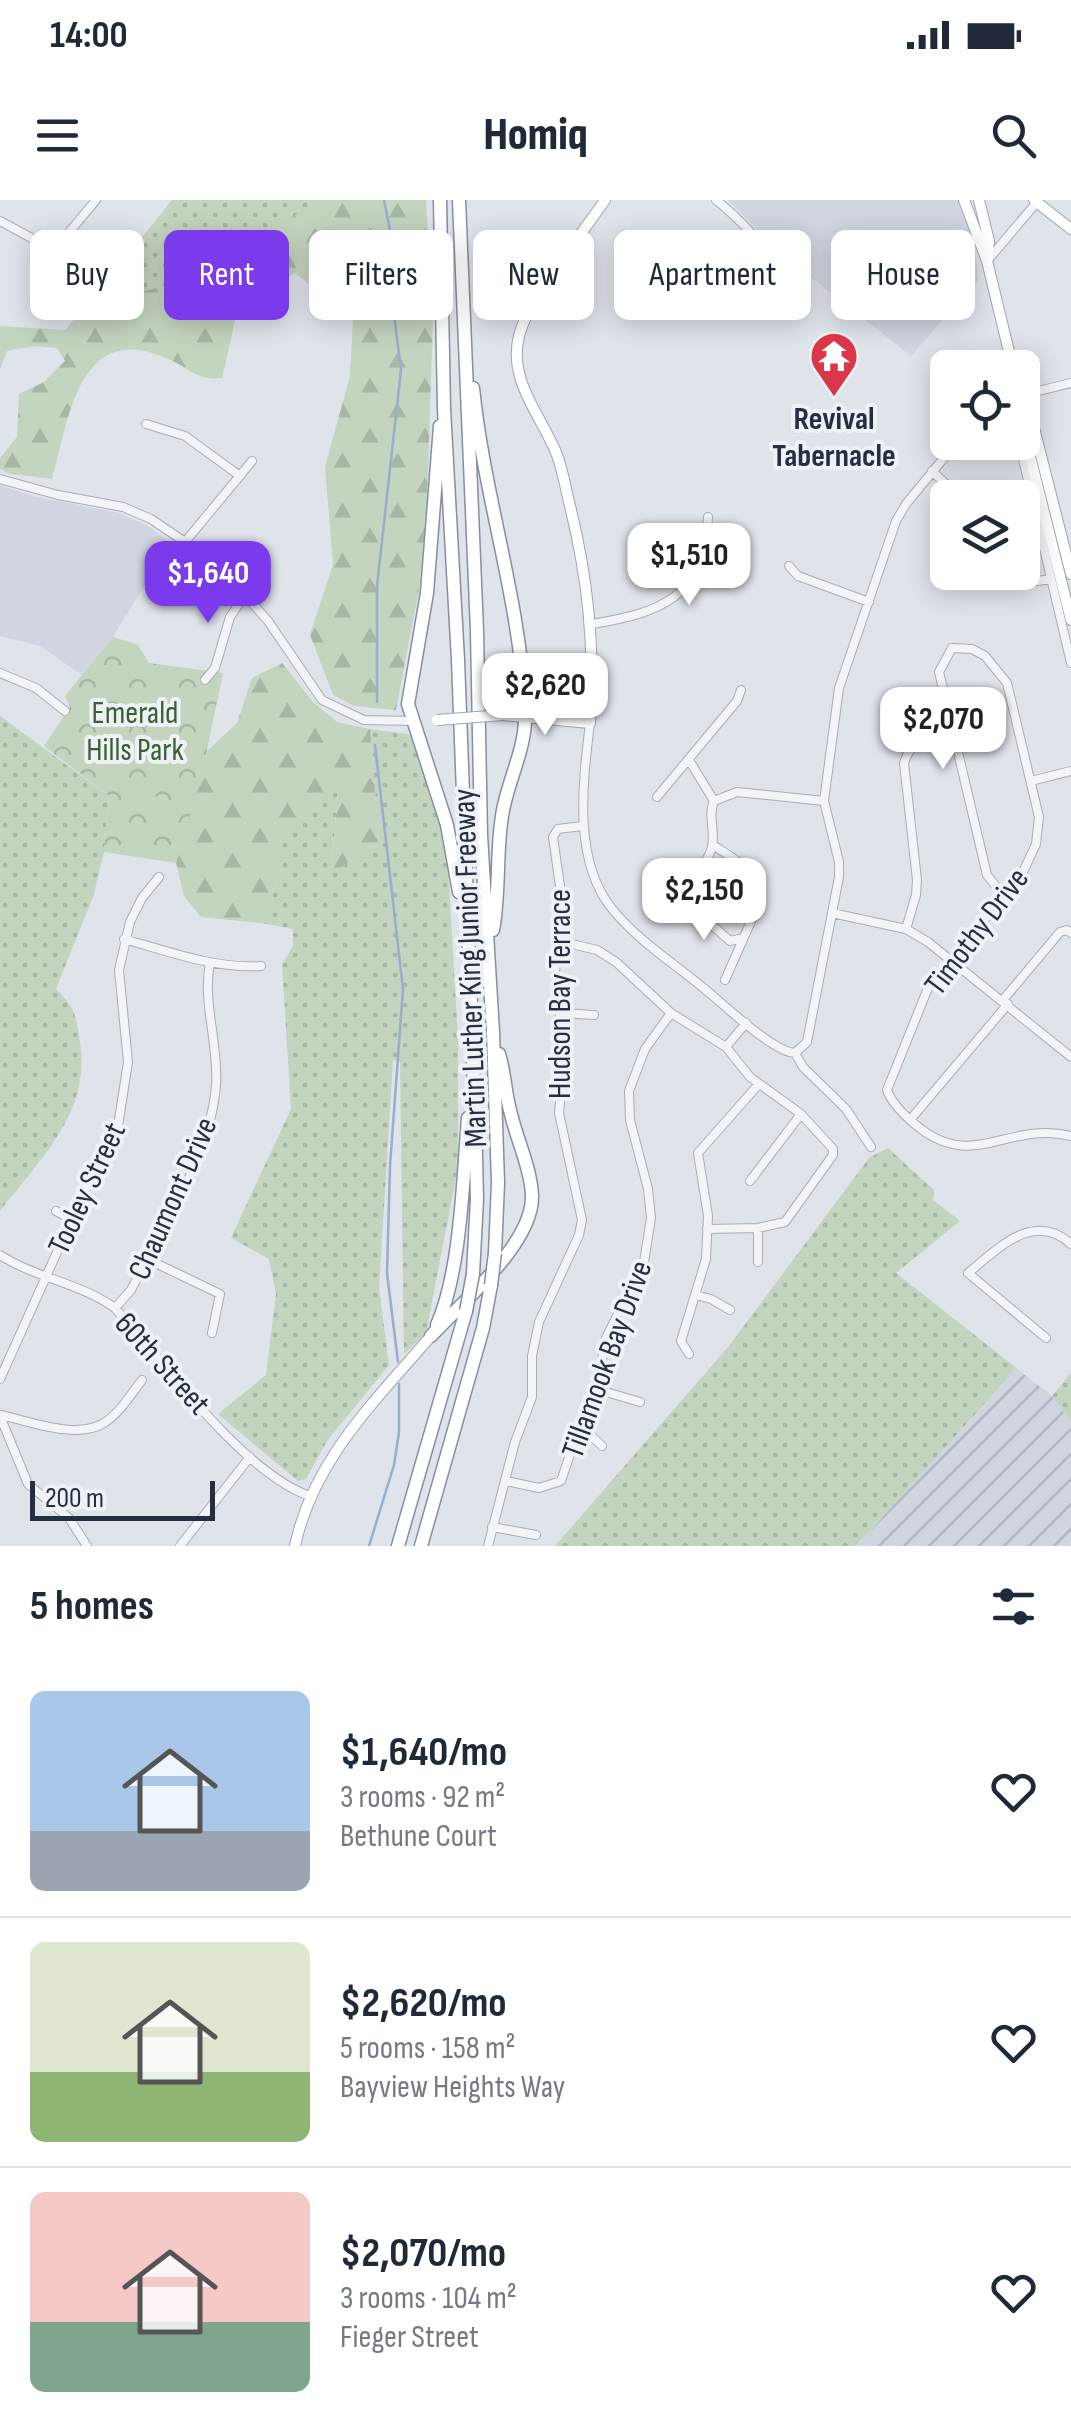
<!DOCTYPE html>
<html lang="en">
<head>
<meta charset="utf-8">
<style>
  body { margin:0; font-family:"Sofia Sans Condensed",sans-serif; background:#f6f6f7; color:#1f2937; height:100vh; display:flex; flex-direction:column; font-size:38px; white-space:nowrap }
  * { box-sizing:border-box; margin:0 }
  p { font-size:32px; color:#747a83 }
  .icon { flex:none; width:55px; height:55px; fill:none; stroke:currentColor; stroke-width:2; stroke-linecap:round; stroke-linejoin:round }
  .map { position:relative; height:1346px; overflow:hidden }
  .sheet { display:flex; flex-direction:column; background:#fff; flex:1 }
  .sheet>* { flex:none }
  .top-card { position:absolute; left:30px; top:30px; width:1012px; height:90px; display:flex; gap:20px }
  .controls { position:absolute; left:930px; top:150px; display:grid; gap:20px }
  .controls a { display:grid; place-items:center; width:110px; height:110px; border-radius:15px; background:#fff; box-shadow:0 5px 25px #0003; font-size:50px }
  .scale { position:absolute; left:30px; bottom:25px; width:185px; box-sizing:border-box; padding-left:10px; border:5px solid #262f42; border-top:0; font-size:28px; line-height:35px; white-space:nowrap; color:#262f42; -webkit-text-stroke:8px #eef2f7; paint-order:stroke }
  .price { position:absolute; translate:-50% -85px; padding:0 22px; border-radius:20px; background:#fff; color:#222; font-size:32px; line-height:65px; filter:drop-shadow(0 2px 5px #0008) }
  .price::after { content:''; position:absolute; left:50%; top:60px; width:30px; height:22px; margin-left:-15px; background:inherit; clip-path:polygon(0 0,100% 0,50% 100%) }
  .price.selected { background:#7c3aed; color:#fff }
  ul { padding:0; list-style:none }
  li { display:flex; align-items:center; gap:30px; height:250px; padding:0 30px }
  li+li { border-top:2px solid #e0e1e3 }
  li span { display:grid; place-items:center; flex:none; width:280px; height:200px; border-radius:15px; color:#555 }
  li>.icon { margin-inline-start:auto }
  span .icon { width:120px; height:120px; fill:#fffc; stroke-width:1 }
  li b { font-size:42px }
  h2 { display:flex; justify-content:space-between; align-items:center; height:120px; padding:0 30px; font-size:42px }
  .chip { padding:0 35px; border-radius:15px; background:#fff; box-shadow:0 5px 25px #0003; font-size:35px; line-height:90px }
  .chip.selected { background:#7c3aed; color:#fff }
  .status { display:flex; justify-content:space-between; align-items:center; height:70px; padding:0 50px; background:#fff; direction:ltr }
  .status svg { height:28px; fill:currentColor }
  header { display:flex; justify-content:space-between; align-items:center; height:130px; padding:0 30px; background:#fff; font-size:45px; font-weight:800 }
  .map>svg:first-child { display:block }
  .built { fill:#d0d5df }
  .industrial { fill:url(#industrial-furrows) }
  .grass { fill:url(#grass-dots) }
  .forest { fill:url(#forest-firs) }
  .park { fill:url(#park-crowns) }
  .pitch { fill:#c3d4bf }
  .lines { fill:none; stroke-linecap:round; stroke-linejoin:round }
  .stream { stroke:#96afce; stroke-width:2.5 }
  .minor-casing { stroke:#a8adb8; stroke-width:10 }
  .major-casing { stroke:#9da6b7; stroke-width:12 }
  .highway-casing { stroke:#848fa2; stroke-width:15 }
  .minor { stroke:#f2f4f7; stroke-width:8 }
  .major { stroke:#fff; stroke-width:10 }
  .highway { stroke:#fff; stroke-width:12 }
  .major-bridge-casing { stroke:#9da6b7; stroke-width:12; stroke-linecap:butt }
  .highway-bridge-casing { stroke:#848fa2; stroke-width:15; stroke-linecap:butt }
  .major-bridge { stroke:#fff; stroke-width:10 }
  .highway-bridge { stroke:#fff; stroke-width:12 }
  .labels { text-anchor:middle; stroke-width:8; stroke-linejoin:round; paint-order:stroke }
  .poi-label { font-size:32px; font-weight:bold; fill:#262f42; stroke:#eef2f7 }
  .park-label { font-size:32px; fill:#396032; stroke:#eef2f7 }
  .street-label { font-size:32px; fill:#262f42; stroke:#eef2f7 }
</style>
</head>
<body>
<div class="status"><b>14:00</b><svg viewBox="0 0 49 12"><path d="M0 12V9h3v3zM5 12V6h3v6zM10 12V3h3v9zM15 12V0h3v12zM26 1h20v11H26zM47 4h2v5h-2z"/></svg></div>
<header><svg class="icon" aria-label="menu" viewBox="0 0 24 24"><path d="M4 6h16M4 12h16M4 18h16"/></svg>Homiq<svg class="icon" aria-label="search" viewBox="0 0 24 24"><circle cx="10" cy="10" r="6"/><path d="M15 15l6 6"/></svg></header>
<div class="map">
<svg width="1071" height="1346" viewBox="0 0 1071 1346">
  <defs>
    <pattern id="industrial-furrows" width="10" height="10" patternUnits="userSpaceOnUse" patternTransform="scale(2.5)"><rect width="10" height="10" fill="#d0d5df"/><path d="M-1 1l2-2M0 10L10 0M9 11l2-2" fill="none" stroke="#b2b7c1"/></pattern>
    <pattern id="grass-dots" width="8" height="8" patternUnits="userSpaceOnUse" patternTransform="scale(2.5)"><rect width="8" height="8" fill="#c3d4bf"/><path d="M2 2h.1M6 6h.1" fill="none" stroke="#a7b6a5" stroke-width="1.8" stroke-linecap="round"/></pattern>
    <pattern id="forest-firs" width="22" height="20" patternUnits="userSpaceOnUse" patternTransform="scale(2.5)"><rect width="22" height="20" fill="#c3d4bf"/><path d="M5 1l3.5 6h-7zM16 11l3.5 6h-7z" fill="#a7b6a5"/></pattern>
    <pattern id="park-crowns" width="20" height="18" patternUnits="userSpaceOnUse" patternTransform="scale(2.5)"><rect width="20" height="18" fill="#c3d4bf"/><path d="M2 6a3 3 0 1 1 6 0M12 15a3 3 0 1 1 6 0" fill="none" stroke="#a7b6a5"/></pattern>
  </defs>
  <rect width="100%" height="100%" fill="#dfe3ea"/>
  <path class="built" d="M728 0H958L975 45 978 80 911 156 803 71 796 70Z
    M0 285 32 296 118 313 148 326 170 343 113 437 82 475 40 446 0 436Z"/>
  <path class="industrial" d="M1015 1167 1052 1196 1071 1222V1346H857Z"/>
  <path class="grass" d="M172 0H313L306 10 164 86 101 103 110 77Z
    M0 516 109 596 104 652 93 697 56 789C76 809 76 816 80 843 91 913 40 959 0 1011Z
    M370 529 413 535 447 649 458 840V967L426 1133 404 1154 400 862 393 860 379 1088 389 1165 327 1241 306 1279 298 1281 218 1214 266 1175 276 1094 269 1059 231 1038 291 909 282 765 293 746V729L262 723 275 686 282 639 311 602 338 591 331 673 379 641Z
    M888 948 934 990 933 1000 960 1021 896 1073 1015 1167 1003 1183 856 1346H555L729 1146 869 958Z
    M1071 1173V1222L1052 1196Z"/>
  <path class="forest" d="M313 0H426L433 121 425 358 396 510 354 506 333 495 310 435 333 364 325 267 350 176 353 120 295 73 238 108 222 178C195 181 189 167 166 158 79 120 69 218 52 279L10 274 0 269V258L17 237 19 194 44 182 65 161 57 148 35 146 7 151 0 169V126L65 130 110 77 102 103 163 86 305 10Z
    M282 463 313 502 337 522 370 529 379 641 331 674 338 592 311 602 282 639 275 686 262 723 201 717 184 696 176 663 207 551 237 523 252 478Z"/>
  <path class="park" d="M113 437 138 445 149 463 223 473 200 583 176 663 104 652 109 596 44 546 70 507 65 496Z"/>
  <path class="pitch" d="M131 591 159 597 154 616 126 609Z"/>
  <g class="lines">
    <path class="stream" d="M377 502V386L401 170 392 99 395 56 384 0
      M375 545 403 789 390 966 387 1073 398 1162
      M369 1346 394 1265 399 1232V1184"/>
    <g class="minor-casing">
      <path id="minor" d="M716 0C747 24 768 54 795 82
        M0 21 50 48H56L96 0
        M988 60 1037 2
        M1022 195 1071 183
        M146 224 185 236 240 276
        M1019 242 1071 463
        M932 271 950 288 954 298
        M0 279 58 295 123 307 151 319 185 342 244 394 268 421 322 500 364 520 413 521
        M185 342 252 261
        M789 366 798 376 869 402
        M986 372 1017 384 1051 379
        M592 424C660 413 706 397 708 317
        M952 448 972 449 985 456 1007 483 1039 617 1036 644 1023 672 928 788 887 890C892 904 905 916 916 925 973 973 1008 920 1071 936
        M952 448 939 472 987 675 1003 695
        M0 473 36 488 65 511
        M205 480 215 468 230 417 266 365
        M590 523C583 581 572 661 613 710 641 744 680 767 713 796 731 811 773 851 795 853L803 867 846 909 871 947
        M689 560 714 601C707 616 717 634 711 650 705 669 686 682 686 702L730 741 743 738
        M1031 581 1071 571
        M657 597 737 501 741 490
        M714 601 737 592 824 601
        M713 645C735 660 761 671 760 701L725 780
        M832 713 906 729 928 742 1071 857
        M906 729 916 695 917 680 904 563C912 538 929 533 951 525
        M124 739C168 751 214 769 261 766
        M559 741 597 750 616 762 671 813 726 847 750 877 801 914 833 949V955L785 1022 758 1028 707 1029
        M1003 800 1060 732 1067 730 1071 733
        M560 813 594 815
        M726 847 746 823
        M795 853 807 842 839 677V662L824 601 839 488 896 321 906 304 957 242
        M910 920 1008 804
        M750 981 801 914
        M56 1011 71 1019
        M758 1028V1062
        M0 1055C36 1078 80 1083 115 1108 162 1161 244 1274 310 1296
        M147 1059 220 1094 212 1133
        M696 1095 711 1099 730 1110
        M115 1108 131 1090C162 1029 211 954 216 885 219 844 202 803 210 763
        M1046 1138 968 1073C998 1049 1033 1010 1071 1044
        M689 1154 681 1141 706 1059 708 1016 698 953 758 885
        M0 1179 85 990 118 926 128 862 119 770 130 722 142 698 159 677
        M596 1189 640 1202
        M0 1215C30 1221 76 1240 104 1223 120 1213 131 1194 142 1180
        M0 1216 28 1284 69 1318 87 1346
        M580 1225 602 1246
        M506 1281 539 1288 561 1281 580 1225 596 1194 606 1138 644 1062 651 1018 648 989 630 920 629 891 645 849 671 813
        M492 1327 536 1335
        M180 1346 250 1257
        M488 1346 515 1242 532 1197V1156L539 1122 579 1035 582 1020 559 913 564 849 555 772 562 700 553 637 558 629 582 626"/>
    </g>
    <g class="major-casing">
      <path id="major" d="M964 0 987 61 1013 168
        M979 0 989 41 987 60
        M1034 0 1071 29
        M1022 201 1032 220 1071 374
        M1022 224 1071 420
        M503 515 590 523C595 445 588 378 569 302 565 285 562 266 555 250 539 213 508 179 519 136 529 96 581 36 605 0
        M295 1346C313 1260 376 1200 431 1136"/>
    </g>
    <g class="highway-casing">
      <path id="highway" d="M440 0 444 209 458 460 475 914 477 999 473 1074
        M459 0 477 431 481 635 493 832 498 983 495 1053
        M473 188C484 297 521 403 525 512 527 548 507 581 502 616 496 653 500 692 493 730
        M440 226 427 393 408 504 447 625 459 692
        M437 1125C461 1071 463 978 468 918
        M431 1136C462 1102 533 1044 532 996 531 969 517 940 511 914 505 894 505 873 499 854
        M398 1346 466 1111
        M421 1346 483 1128 491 1085"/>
    </g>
    <use href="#minor" class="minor"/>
    <use href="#major" class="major"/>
    <use href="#highway" class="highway"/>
    <g class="major-bridge-casing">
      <path id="major-bridge" d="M437 520 503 515"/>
    </g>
    <g class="highway-bridge-casing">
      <path id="highway-bridge" d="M491 1085 495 1053
        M466 1111 473 1074"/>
    </g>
    <use href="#major-bridge" class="major-bridge"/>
    <use href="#highway-bridge" class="highway-bridge"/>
  </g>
  <defs>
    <g id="temple-pin" transform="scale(2.5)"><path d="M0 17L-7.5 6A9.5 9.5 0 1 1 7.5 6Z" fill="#dc3649" stroke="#eef2f7"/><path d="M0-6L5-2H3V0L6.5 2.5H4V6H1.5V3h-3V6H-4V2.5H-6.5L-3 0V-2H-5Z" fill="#fff"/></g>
  </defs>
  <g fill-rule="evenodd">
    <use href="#temple-pin" x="834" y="156"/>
  </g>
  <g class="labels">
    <g class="poi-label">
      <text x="834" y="229">Revival<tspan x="834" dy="37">Tabernacle</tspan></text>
    </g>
    <g class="park-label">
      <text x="135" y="523">Emerald<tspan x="135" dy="37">Hills Park</tspan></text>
    </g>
    <g class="street-label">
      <text transform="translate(976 731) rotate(-53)" y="11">Timothy Drive</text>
      <text transform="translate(469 768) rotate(-92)" y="11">Martin Luther King Junior Freeway</text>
      <text transform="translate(559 794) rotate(-90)" y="11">Hudson Bay Terrace</text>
      <text transform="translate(86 988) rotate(-65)" y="11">Tooley Street</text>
      <text transform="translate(172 998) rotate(-66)" y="11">Chaumont Drive</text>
      <text transform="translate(606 1159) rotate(-70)" y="11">Tillamook Bay Drive</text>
      <text transform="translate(163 1163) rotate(48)" y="11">60th Street</text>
    </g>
  </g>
</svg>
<div class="controls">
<a><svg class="icon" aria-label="locate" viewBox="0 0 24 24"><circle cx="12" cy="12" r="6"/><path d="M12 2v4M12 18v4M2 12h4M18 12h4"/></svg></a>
<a><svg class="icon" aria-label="layers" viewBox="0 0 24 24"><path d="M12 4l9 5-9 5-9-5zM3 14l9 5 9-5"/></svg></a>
</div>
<div class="scale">200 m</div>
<b class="price" style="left:689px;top:408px">$1,510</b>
<b class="price selected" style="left:208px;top:426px">$1,640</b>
<b class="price" style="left:545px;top:538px">$2,620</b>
<b class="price" style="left:943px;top:572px">$2,070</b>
<b class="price" style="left:704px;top:743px">$2,150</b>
<div class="top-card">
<a class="chip">Buy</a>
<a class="chip selected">Rent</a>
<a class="chip">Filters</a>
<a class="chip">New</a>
<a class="chip">Apartment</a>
<a class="chip">House</a>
</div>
</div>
<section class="sheet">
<h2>5 homes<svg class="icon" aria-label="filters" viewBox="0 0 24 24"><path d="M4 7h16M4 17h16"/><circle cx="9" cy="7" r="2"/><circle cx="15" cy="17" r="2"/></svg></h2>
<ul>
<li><span style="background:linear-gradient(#a9c7e8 70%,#9aa5b1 0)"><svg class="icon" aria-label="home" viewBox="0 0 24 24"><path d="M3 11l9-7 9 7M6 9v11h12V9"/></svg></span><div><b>$1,640/mo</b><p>3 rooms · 92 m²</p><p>Bethune Court</p></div><svg class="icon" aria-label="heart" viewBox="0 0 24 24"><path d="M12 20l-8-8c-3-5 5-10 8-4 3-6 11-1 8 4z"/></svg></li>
<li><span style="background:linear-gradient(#dfe7d0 65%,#8fb573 0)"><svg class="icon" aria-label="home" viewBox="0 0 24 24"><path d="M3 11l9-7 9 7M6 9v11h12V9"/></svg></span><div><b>$2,620/mo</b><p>5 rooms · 158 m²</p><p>Bayview Heights Way</p></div><svg class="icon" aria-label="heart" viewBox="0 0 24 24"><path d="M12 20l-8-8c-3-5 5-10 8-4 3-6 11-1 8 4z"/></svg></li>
<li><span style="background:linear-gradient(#f6c9c9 65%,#7fa58c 0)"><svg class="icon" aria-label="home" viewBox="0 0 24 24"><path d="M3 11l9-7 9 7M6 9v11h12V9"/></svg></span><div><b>$2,070/mo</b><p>3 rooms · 104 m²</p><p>Fieger Street</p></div><svg class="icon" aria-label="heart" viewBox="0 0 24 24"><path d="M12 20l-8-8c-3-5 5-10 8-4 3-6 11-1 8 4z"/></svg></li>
</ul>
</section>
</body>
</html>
